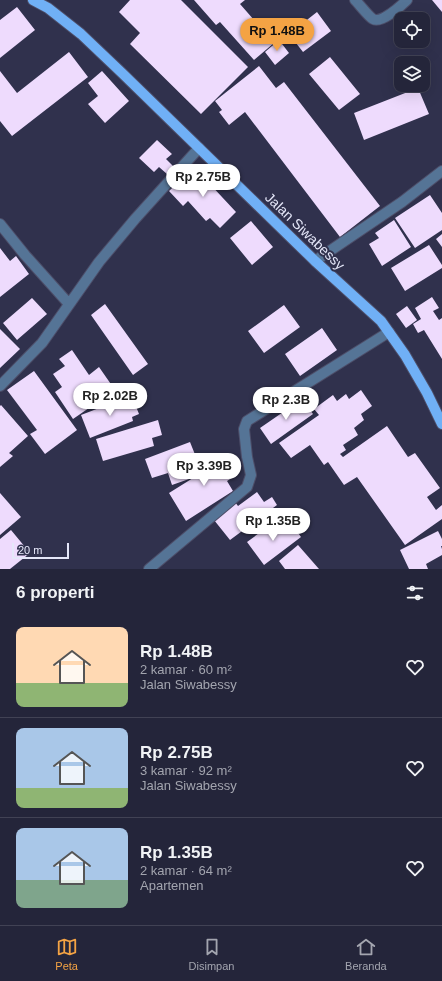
<!DOCTYPE html>
<html lang="id">
<head>
<meta charset="utf-8">
<style>
  body { margin:0; font-family:Arial,sans-serif; background:#303145; color:#f1f3f6; height:100vh; display:flex; flex-direction:column; font-size:15px; white-space:nowrap }
  * { box-sizing:border-box; margin:0 }
  p { font-size:13px; color:#a3a5af }
  .icon { flex:none; width:22px; height:22px; fill:none; stroke:currentColor; stroke-width:2; stroke-linecap:round; stroke-linejoin:round }
  .map { position:relative; height:569px; overflow:hidden }
  .drawer { display:flex; flex-direction:column; background:#24253a; flex:1 }
  .drawer>* { flex:none }
  .controls { position:absolute; left:394px; top:12px; display:grid; gap:8px }
  .controls a { display:grid; place-items:center; width:36px; height:36px; border-radius:8px; background:#24253a; box-shadow:0 4px 16px #0002,0 0 0 1px #414254; font-size:20px }
  .scale { position:absolute; left:12px; bottom:10px; width:57px; box-sizing:border-box; padding-left:4px; border:2px solid #e5e7f9; border-top:0; font-size:11px; line-height:14px; white-space:nowrap; color:#e5e7f9; -webkit-text-stroke:3px #30314d; paint-order:stroke }
  .price { position:absolute; translate:-50% -34px; padding:0 9px; border-radius:14px; background:#fff; color:#222; font-size:13px; line-height:26px; filter:drop-shadow(0 1px 2px #0008) }
  .price::after { content:''; position:absolute; left:50%; top:24px; width:12px; height:9px; margin-left:-6px; background:inherit; clip-path:polygon(0 0,100% 0,50% 100%) }
  .price.selected { background:#f4a344; color:#111 }
  ul { padding:0; list-style:none }
  li { display:flex; align-items:center; gap:12px; height:100px; padding:0 16px }
  li+li { border-top:1px solid #414254 }
  li span { display:grid; place-items:center; flex:none; width:112px; height:80px; border-radius:8px; color:#555 }
  li>.icon { margin-inline-start:auto }
  span .icon { width:48px; height:48px; fill:#fffc; stroke-width:1 }
  li b { font-size:17px }
  h2 { display:flex; justify-content:space-between; align-items:center; height:48px; padding:0 16px; font-size:17px }
  .menu { display:flex; justify-content:space-around; align-items:center; height:56px; border-top:1px solid #414254; background:#24253a; font-size:11px; color:#a3a5af }
  .menu a { display:grid; justify-items:center; gap:2px }
  .menu .selected { color:#f4a344 }
  .map>svg:first-child { display:block }
  .building { fill:#eedbfd }
  .lines { fill:none; stroke-linecap:round; stroke-linejoin:round }
  .minor-casing { stroke:#4d4e69; stroke-width:12 }
  .major-casing { stroke:#4d4e69; stroke-width:12 }
  .minor { stroke:#557496; stroke-width:10 }
  .major { stroke:#70b0f6; stroke-width:10 }
  .labels { text-anchor:middle; stroke-width:4; stroke-linejoin:round; paint-order:stroke }
  .street-label { font-size:14px; fill:#e5e7f9; stroke:#30314d }
</style>
</head>
<body>
<div class="map">
<svg width="442" height="569" viewBox="0 0 442 569">
  <rect width="100%" height="100%" fill="#30314d"/>
  <path class="building" d="M130 0H181L248 67 201 114 130 44 140 33 119 12Z
    M194 0H245L240 4 274 43 254 60 220 22 216 25Z
    M432 0H442V12Z
    M17 7 35 30 0 58V20Z
    M317 12 331 31 303 52 289 34Z
    M279 40 289 53 275 65 265 52Z
    M69 52 88 77 12 136 0 121V71L17 93Z
    M330 57 360 94 339 110 309 74Z
    M259 66 276 88 284 82 380 206 340 237 245 112 229 125 219 112 222 110 215 101Z
    M102 71 129 101 105 123 88 104 98 96 88 83Z
    M418 88 429 114 364 140 354 113Z
    M157 140 172 154 166 159 174 167 167 174 159 167 154 172 139 158Z
    M194 167 236 212 220 228 210 218 206 221 188 201 183 206 169 191Z
    M430 195 442 213V230L415 248 395 218Z
    M394 220 411 247 382 266 369 244 379 238 375 233Z
    M251 221 273 247 252 265 230 238Z
    M442 234V247L436 239Z
    M429 245 442 265V268L405 291 391 268Z
    M0 248 10 261 16 256 29 274 0 297Z
    M432 297 439 308 433 311 439 320 442 318V359L424 330 418 333 413 324 421 319 415 308Z
    M32 298 47 314 17 340 3 323Z
    M105 304 148 364 133 375 91 315Z
    M284 305 300 327 264 353 248 331Z
    M407 306 417 320 406 328 396 314Z
    M322 328 337 350 300 376 285 354Z
    M0 329 20 349 0 368Z
    M72 350 89 375 99 367 115 390 73 419 55 392 62 387 53 374 65 366 59 359Z
    M34 371 77 430 45 454 30 434 37 430 7 390Z
    M361 390 372 406 361 414 364 420 354 428 358 435 343 445 346 450 340 454 343 457 387 426 408 457 415 453 440 488 427 497 436 510 442 505V519L405 545 357 477 344 485 328 462 324 465 310 445 291 458 279 443 319 415 314 409 333 395 337 401 346 394 349 399Z
    M125 398 126 401 133 399 139 414 132 417 133 421 90 438 81 415Z
    M302 399 313 414 271 444 260 428Z
    M1 405 28 436 9 453 13 456 0 467V406Z
    M158 420 162 435 152 438 154 446 103 461 96 439Z
    M190 442 198 462 185 467 189 479 172 485 168 473 152 478 145 459Z
    M227 457 238 474 227 481 233 491 186 521 169 493 193 478 188 469 203 459 209 468Z
    M257 492 264 502 272 497 277 505 230 540 214 520 235 502 238 506Z
    M0 493 21 517 0 535Z
    M277 520 286 532 293 526 301 537 264 565 247 542Z
    M11 530 30 553 10 569H0V539Z
    M438 531 442 539V546H441L442 549V555L426 564 428 569H409L400 550Z
    M298 545 319 569H285L279 561Z"/>
  <g class="lines">
    <g class="minor-casing">
      <path id="minor" d="M355 0C359 4 369 17 373 19 381 24 401 6 407 0
        M0 224 25 255 69 304
        M315 261 402 202 442 171
        M0 386 42 343 99 262 135 219 199 148
        M149 569 247 487 251 475 247 457 244 429 247 421 389 332"/>
    </g>
    <g class="major-casing">
      <path id="major" d="M33 0 48 8 81 34 122 73 315 261 381 321 405 355 427 393 442 424"/>
    </g>
    <use href="#minor" class="minor"/>
    <use href="#major" class="major"/>
  </g>
  <g class="labels">
    <g class="street-label">
      <text transform="translate(305 231) rotate(44)" y="5">Jalan Siwabessy</text>
    </g>
  </g>
</svg>
<div class="controls">
<a><svg class="icon" aria-label="locate" viewBox="0 0 24 24"><circle cx="12" cy="12" r="6"/><path d="M12 2v4M12 18v4M2 12h4M18 12h4"/></svg></a>
<a><svg class="icon" aria-label="layers" viewBox="0 0 24 24"><path d="M12 4l9 5-9 5-9-5zM3 14l9 5 9-5"/></svg></a>
</div>
<div class="scale">20 m</div>
<b class="price selected" style="left:277px;top:52px">Rp 1.48B</b>
<b class="price" style="left:203px;top:198px">Rp 2.75B</b>
<b class="price" style="left:110px;top:417px">Rp 2.02B</b>
<b class="price" style="left:286px;top:421px">Rp 2.3B</b>
<b class="price" style="left:204px;top:487px">Rp 3.39B</b>
<b class="price" style="left:273px;top:542px">Rp 1.35B</b>
</div>
<section class="drawer">
<h2>6 properti<svg class="icon" aria-label="filters" viewBox="0 0 24 24"><path d="M4 7h16M4 17h16"/><circle cx="9" cy="7" r="2"/><circle cx="15" cy="17" r="2"/></svg></h2>
<ul>
<li><span style="background:linear-gradient(#ffd9b3 70%,#8fb573 0)"><svg class="icon" aria-label="home" viewBox="0 0 24 24"><path d="M3 11l9-7 9 7M6 9v11h12V9"/></svg></span><div><b>Rp 1.48B</b><p>2 kamar · 60 m²</p><p>Jalan Siwabessy</p></div><svg class="icon" aria-label="heart" viewBox="0 0 24 24"><path d="M12 20l-8-8c-3-5 5-10 8-4 3-6 11-1 8 4z"/></svg></li>
<li><span style="background:linear-gradient(#a9c7e8 75%,#8fb573 0)"><svg class="icon" aria-label="home" viewBox="0 0 24 24"><path d="M3 11l9-7 9 7M6 9v11h12V9"/></svg></span><div><b>Rp 2.75B</b><p>3 kamar · 92 m²</p><p>Jalan Siwabessy</p></div><svg class="icon" aria-label="heart" viewBox="0 0 24 24"><path d="M12 20l-8-8c-3-5 5-10 8-4 3-6 11-1 8 4z"/></svg></li>
<li><span style="background:linear-gradient(#a9c7e8 65%,#7fa58c 0)"><svg class="icon" aria-label="home" viewBox="0 0 24 24"><path d="M3 11l9-7 9 7M6 9v11h12V9"/></svg></span><div><b>Rp 1.35B</b><p>2 kamar · 64 m²</p><p>Apartemen</p></div><svg class="icon" aria-label="heart" viewBox="0 0 24 24"><path d="M12 20l-8-8c-3-5 5-10 8-4 3-6 11-1 8 4z"/></svg></li>
</ul>
</section>
<nav class="menu">
<a class="selected"><svg class="icon" aria-label="map" viewBox="0 0 24 24"><path d="M3 6l6-2 6 2 6-2v14l-6 2-6-2-6 2zM9 4v14M15 6v14"/></svg>Peta</a>
<a><svg class="icon" aria-label="saved" viewBox="0 0 24 24"><path d="M7 4h10v16l-5-4-5 4z"/></svg>Disimpan</a>
<a><svg class="icon" aria-label="home" viewBox="0 0 24 24"><path d="M3 11l9-7 9 7M6 9v11h12V9"/></svg>Beranda</a>
</nav>
</body>
</html>
